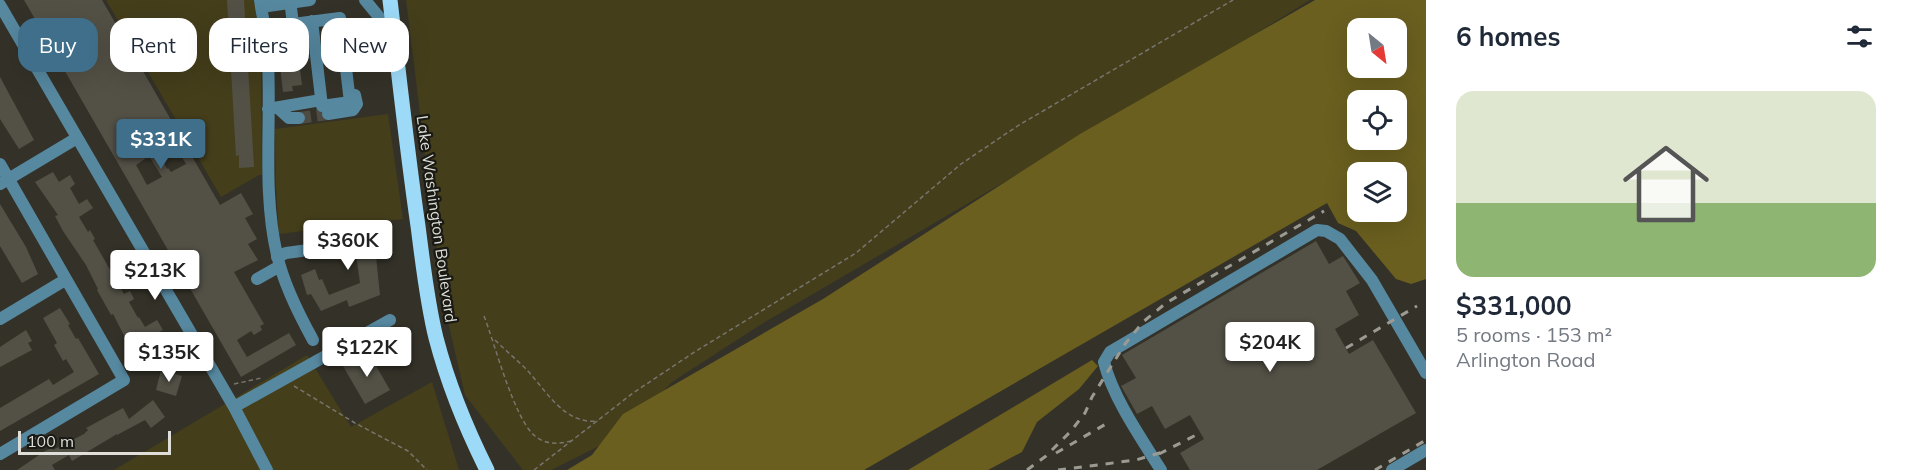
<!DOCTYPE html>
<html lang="en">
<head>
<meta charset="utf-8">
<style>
  body { margin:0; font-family:Mulish,sans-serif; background:#f2f2f3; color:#1f2937; height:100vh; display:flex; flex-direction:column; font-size:22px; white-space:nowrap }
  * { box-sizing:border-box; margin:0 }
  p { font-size:20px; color:#747a83 }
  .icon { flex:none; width:33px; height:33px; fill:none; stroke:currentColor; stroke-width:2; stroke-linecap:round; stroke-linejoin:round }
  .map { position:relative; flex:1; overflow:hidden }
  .drawer { display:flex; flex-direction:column; background:#fff; width:480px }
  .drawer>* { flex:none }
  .guide { position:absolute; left:18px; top:18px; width:570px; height:54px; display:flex; gap:12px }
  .needle { width:39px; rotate:150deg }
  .tools { position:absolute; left:1347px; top:18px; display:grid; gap:12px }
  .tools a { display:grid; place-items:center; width:60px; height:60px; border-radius:12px; background:#fff; box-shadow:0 6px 24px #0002; font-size:30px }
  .scale { position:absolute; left:18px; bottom:15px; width:153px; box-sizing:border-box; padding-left:6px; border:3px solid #dfded8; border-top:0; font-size:16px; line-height:21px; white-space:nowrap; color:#dfded8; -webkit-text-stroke:4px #1a1a15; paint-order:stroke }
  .price { position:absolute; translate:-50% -51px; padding:0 14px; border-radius:6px; background:#fff; color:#222; font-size:20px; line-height:39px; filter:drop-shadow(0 2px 3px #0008) }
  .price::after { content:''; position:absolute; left:50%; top:36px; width:18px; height:14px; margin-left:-9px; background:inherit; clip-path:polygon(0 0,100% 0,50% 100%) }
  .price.active { background:#3f6f8a; color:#fff }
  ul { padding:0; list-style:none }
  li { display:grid; align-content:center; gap:12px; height:318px; padding:0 30px }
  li+li { border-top:2px solid #e0e1e3 }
  li span { display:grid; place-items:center; height:186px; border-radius:18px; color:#555 }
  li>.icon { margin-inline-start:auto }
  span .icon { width:108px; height:108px; fill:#fffc; stroke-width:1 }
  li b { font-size:26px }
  h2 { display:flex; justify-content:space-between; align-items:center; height:72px; padding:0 30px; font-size:26px }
  .pill { padding:0 21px; border-radius:18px; background:#fff; box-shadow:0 6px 24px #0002; font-size:21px; line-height:54px }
  .pill.active { background:#3f6f8a; color:#fff }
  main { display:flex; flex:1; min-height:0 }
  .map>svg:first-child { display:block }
  .green { fill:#443e1b }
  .water { fill:#6a5f1f; fill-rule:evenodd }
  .building { fill:#535146; fill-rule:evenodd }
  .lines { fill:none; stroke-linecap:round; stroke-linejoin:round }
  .minor-tunnel { stroke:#4e4c42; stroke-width:12; stroke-dasharray:12 6; stroke-linecap:butt }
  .path { stroke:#77756d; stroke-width:1.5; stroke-dasharray:4.5 3; stroke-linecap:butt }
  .minor { stroke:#5688a0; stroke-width:12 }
  .major { stroke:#9ddaf7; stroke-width:15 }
  .rail { stroke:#9c9b93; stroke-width:3; stroke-dasharray:8 8; stroke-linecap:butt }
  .labels { text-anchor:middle; stroke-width:4.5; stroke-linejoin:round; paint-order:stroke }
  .street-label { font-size:16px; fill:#dfded8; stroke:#1a1a15 }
</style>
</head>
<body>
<main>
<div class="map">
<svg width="1426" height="470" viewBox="0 0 1426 470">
  <rect width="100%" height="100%" fill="#343228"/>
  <path class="green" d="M106 0H255L261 61 262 175H259L221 197Z
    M406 0H1310L1208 63 760 325 672 382 621 435 551 470H523L465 395 434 261 438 258Z
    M388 114 403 219 279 234 276 186 275 129Z
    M307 355 351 427 432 382 459 470H114Z"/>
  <path class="water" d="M1315 0H1426V279L1411 284 1396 279 1356 231 1338 223 1327 203 864 470H567L592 455 623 414 823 299 1080 134ZM1358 28H1396V68H1358ZM1358 100H1396V140H1358ZM1358 172H1396V212H1358Z
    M1092 360 1098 366 1079 389 1037 422 1022 452 988 470H908Z"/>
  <path class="building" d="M24 0H102L220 205 241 193 253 214 245 218 257 239 248 244 258 260 234 272 264 324 260 326 262 330 254 335 251 331 237 340 247 357 289 333 296 345 241 377ZM173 142 186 164 171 172 168 168 167 169 158 151ZM149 156 162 177 147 185 136 165Z
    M227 0H244L254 167 239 168V155L236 156Z
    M297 46 302 85 292 86 293 91 283 92 278 48Z
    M0 77 34 140 19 149 0 119Z
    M53 172 59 182 70 175 75 184 70 188 79 204 87 199 93 208 79 217 88 232 90 230 95 239 93 240 124 294 130 291 134 299 129 302 138 318 139 317 145 327 157 320 163 330 155 334 167 355 150 365 137 342 130 347 113 314 111 315 97 290 98 289 86 265 63 231 55 216 58 215 35 182Z
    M0 204 26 247 38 274 22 283 0 246Z
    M373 227 380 295 349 307 347 300 321 311 311 294 307 295 301 275 315 269 319 280 322 279 329 295 360 283 354 240 322 244 316 241V235Z
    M1316 241 1329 264 1343 256 1360 283 1346 291 1359 315 1335 329 1349 354 1373 340 1416 413 1317 470H1190L1180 453 1204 439 1190 415 1165 429 1152 406 1137 414 1121 386 1136 378 1122 355Z
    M60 308 70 324 68 325 76 339 78 338 99 374 0 431V408L49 379 53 385 74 372 66 359 63 361 54 345 57 343 43 318Z
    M26 330 32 341 28 343 32 350 0 367V347Z
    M368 352 390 390 365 404 343 366Z
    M161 370 182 376 176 396 156 390Z
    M153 400 165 417 151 428 145 420 117 435V434L72 461 69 455 52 465 55 470H17L45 451 52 448 53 450 84 434 88 430 86 428 123 408 129 419Z"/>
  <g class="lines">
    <path class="minor-tunnel" d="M299 118 328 114"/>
    <path class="path" d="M484 316C495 344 514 419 535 436 546 445 558 444 571 441
      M495 340C505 350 516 359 526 369 546 390 564 425 598 421
      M234 384 261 378
      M294 386 355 423 408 451 427 470
      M534 470 633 393 696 351 856 253 961 164 1019 125 1233 0"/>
    <path class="minor" d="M260 0 261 7 310 0
      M290 0 293 24 340 18 350 102 322 106 312 21
      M365 0 393 34
      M0 5 234 407 390 320
      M261 7C263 19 266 31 267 43 273 114 261 186 277 255 284 285 298 313 313 340
      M278 108 289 118H299
      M268 109 321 100
      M328 114 353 110 357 104 355 95
      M0 164 124 380 0 454
      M0 184 77 138
      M277 257 286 253 316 249
      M257 279 280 266
      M0 319 65 280
      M234 407 267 470
      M1161 470C1141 438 1113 398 1104 362L1110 352 1317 230 1326 231 1340 239 1372 280 1426 373
      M1392 470 1426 450"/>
    <path class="major" d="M390 0C399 75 407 151 418 226 423 264 427 302 436 338 448 384 466 428 487 470"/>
    <path class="rail" d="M1346 348 1417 306
      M1056 453 1111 421
      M1159 454 1200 433
      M1027 470 1046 456 1071 431 1085 413 1092 397 1125 344 1143 322 1166 303 1324 211
      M1058 470 1136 460 1166 451
      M1375 470 1426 440"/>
  </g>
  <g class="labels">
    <g class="street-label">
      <text transform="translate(437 219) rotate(82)" y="6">Lake Washington Boulevard</text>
    </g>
  </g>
</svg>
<div class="tools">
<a><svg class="needle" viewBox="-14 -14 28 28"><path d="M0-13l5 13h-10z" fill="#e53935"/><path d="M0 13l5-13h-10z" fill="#747a83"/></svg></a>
<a><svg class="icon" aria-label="locate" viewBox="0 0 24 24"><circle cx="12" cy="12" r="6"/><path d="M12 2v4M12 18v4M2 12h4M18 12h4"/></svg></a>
<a><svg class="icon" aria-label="layers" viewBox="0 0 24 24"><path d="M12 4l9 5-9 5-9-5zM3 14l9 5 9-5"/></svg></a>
</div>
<div class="scale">100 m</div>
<b class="price active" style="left:161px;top:170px">$331K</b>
<b class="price" style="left:348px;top:271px">$360K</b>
<b class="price" style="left:155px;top:301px">$213K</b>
<b class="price" style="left:1270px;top:373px">$204K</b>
<b class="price" style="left:367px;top:378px">$122K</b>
<b class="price" style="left:169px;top:383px">$135K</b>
<div class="guide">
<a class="pill active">Buy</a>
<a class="pill">Rent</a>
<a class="pill">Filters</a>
<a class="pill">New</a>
</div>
</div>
<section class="drawer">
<h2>6 homes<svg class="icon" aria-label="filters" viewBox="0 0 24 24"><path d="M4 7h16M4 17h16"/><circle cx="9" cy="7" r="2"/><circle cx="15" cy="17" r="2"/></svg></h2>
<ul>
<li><span style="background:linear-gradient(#dfe7d0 60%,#8fb573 0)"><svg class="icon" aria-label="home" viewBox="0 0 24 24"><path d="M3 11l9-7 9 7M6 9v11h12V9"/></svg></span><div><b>$331,000</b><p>5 rooms · 153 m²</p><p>Arlington Road</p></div></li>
</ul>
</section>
</main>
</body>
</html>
